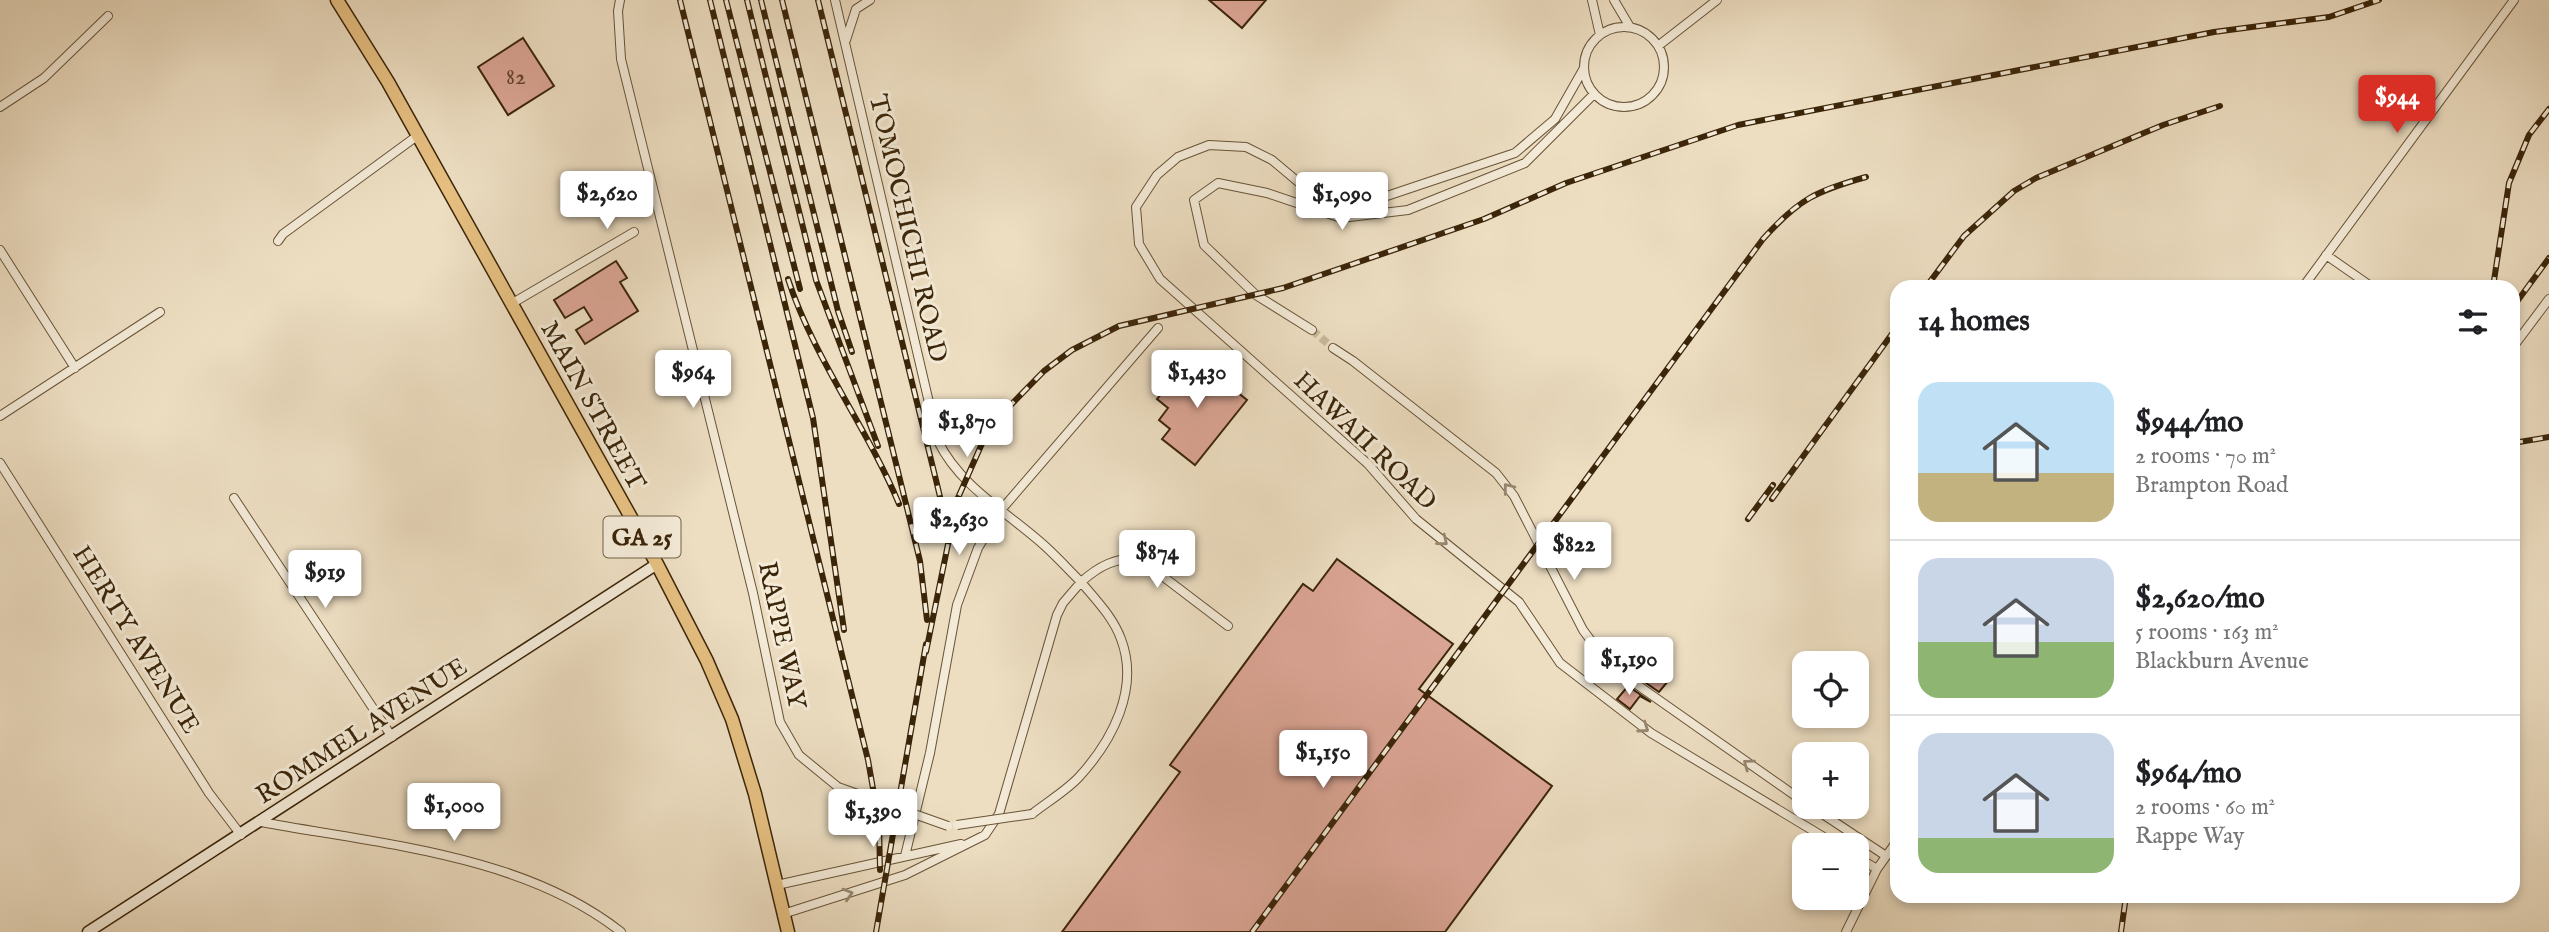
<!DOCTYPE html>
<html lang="en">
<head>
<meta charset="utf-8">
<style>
  body { margin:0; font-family:"IM FELL English",serif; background:#f2f2f2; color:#202124; height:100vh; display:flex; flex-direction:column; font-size:26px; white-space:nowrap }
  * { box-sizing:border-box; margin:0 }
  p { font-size:23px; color:#757577 }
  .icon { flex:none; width:38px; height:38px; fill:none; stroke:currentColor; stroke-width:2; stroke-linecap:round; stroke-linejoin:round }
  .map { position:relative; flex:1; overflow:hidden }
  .sheet { position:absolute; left:1890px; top:280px; width:630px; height:623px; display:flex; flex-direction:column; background:#fff; border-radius:21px; box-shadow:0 4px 10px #0003 }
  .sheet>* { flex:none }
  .fabs { position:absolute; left:1792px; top:651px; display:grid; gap:14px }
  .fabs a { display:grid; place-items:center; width:77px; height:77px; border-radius:14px; background:#fff; box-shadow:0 4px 10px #0003; font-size:35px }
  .price { position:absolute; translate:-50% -60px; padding:0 16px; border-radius:7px; background:#fff; color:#222; font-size:23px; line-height:46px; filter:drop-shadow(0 2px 4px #0008) }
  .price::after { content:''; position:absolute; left:50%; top:42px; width:21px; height:16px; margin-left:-10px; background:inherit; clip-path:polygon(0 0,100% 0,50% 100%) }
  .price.selected { background:#d93025; color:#fff }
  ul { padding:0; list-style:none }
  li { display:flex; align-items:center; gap:21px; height:175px; padding:0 28px }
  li+li { border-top:2px solid #e0e0e0 }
  li span { display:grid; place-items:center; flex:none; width:196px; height:140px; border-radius:21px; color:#555 }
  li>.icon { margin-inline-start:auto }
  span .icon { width:84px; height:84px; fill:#fffc; stroke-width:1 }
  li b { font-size:30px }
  h2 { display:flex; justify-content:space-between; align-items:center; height:84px; padding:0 28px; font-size:30px }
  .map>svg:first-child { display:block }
  .building { fill:#dba595; stroke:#3b2509; stroke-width:2 }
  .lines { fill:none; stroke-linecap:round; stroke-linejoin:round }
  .street-tunnel { stroke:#c9b99d; stroke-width:8; stroke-dasharray:8 4; stroke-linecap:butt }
  .street-casing { stroke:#685337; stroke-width:10 }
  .secondary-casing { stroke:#3b2509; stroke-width:13 }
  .primary-casing { stroke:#3b2509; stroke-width:15 }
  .street { stroke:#f3ead7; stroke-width:8 }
  .secondary { stroke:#f3ead7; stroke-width:10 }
  .primary { stroke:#e6bf81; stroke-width:12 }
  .rail-casing { stroke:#3b2509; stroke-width:6 }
  .rail { stroke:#f3ead7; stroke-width:3.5; stroke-dasharray:10; stroke-linecap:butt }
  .street-bridge-casing { stroke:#685337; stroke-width:10; stroke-linecap:butt }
  .street-bridge { stroke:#f3ead7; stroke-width:8 }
  .oneway { stroke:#978870 }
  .labels { text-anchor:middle; stroke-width:6; stroke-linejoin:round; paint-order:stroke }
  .number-label { font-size:23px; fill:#63452c }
  .shield { fill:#f3ead7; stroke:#726047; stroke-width:2 }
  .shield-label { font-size:24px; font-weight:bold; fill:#3b2509 }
  .street-label { font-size:26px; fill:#3b2509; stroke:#f3ead7 }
</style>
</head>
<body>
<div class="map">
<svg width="2549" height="932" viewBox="0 0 2549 932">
  <rect width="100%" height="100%" fill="#eddec2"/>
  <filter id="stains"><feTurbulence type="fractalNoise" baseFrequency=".00286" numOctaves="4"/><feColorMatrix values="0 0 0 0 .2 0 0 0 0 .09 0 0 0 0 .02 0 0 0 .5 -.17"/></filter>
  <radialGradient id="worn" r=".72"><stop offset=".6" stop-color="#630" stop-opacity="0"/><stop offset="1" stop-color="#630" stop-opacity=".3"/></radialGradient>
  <path class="building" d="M1209 0H1266L1242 28Z
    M523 38 554 86 508 115 478 67Z
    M616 261 627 278 620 282 638 311 585 344 576 330 592 320 584 307 565 318 554 300Z
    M1192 356 1247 400 1195 465 1162 439 1170 429 1159 420 1168 408 1157 399Z
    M1337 559 1453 644 1419 689 1552 786 1445 932H1062L1180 772 1170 765 1303 584 1313 591Z
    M1647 663 1669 680 1659 692 1636 676Z
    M1628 686 1651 702 1640 696 1630 709 1617 699Z"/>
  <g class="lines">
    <path class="street-tunnel" d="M1312 330 1333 348"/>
    <g class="street-casing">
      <path id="street" d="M620 0 618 11 621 59 753 593 780 722 799 755 838 787
        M1592 0 1600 35
        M1614 0 1630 27
        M1584 67a40 40 0 1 1 80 0a40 40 0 1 1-80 0Z
        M846 40 856 9 870 0
        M1658 46 1717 0
        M1584 68 1555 119 1515 153 1369 202H1328L1303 186 1272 160 1246 147 1209 145 1178 157 1157 175 1136 207 1139 244 1160 279 1368 464 1416 519 1519 602 1560 663 1651 733 1837 845
        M0 107 44 78 108 16
        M278 241 283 234 417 136
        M0 250 75 368
        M2326 255 2372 287
        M2303 287 2514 0
        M511 304 634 232
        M1312 330 1256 295 1204 245 1194 200 1218 183 1267 193 1341 218 1408 210 1525 163 1594 94
        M2513 347 2549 299
        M1333 348 1353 361 1496 473 1514 496 1583 630 1609 665 1804 802
        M0 416 160 312
        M0 463 209 793 241 835
        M234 498 392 737
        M1812 807 1886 856
        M1032 814C1047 802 1066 791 1079 777 1112 741 1140 689 1121 639 1113 617 1096 600 1081 582 1099 566 1116 557 1140 559L1228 626
        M261 822C380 844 524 855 621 932
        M905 856 930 753 957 605 978 548 1001 510 1158 328
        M1857 857 1877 869
        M777 885 961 844
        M783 914 905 875 985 835 999 814 1057 615 1063 603 1081 582C1069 570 1058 558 1046 547 1010 514 960 487 938 441L835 0
        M1846 932 1877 869 1897 841"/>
    </g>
    <g class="secondary-casing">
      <path id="secondary" d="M88 932 657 564"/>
    </g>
    <g class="primary-casing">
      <path id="primary" d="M337 0 388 82 657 564 707 661 732 719 755 794 788 932"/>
    </g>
    <use href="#street" class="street"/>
    <use href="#secondary" class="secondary"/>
    <use href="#primary" class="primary"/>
    <g class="rail-casing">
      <path id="rail" d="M680 0 868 760 879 823 880 870
        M710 0 813 418 844 630
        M726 0 800 289
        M747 0 816 280 878 446
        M761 0 838 311 852 352
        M782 0 920 561 927 620
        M818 0 936 480 941 501 942 539
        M788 279C814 359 867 427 899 504
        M1926 287 1964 236 2014 191 2036 178 2163 125 2220 106
        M2493 287 2509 183 2529 135 2549 109
        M2513 307 2549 258
        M2513 443 2549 437
        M1772 499 1897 327
        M1748 519 1773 485
        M926 652 957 500 984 439 1001 415 1044 371 1072 350 1119 326 1283 288 1484 219 1566 183 1738 125 2214 32 2329 17 2379 0
        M876 932 926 644
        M1252 932 1763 239C1799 199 1816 191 1866 177
        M2121 932 2126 896"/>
    </g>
    <use href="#rail" class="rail"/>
    <g class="street-bridge-casing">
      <path id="street-bridge" d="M838 787 948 826
        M957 825 1032 814"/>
    </g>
    <use href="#street-bridge" class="street-bridge"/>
  </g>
  <defs><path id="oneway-chevron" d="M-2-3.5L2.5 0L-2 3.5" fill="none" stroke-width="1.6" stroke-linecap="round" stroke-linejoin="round" transform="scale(1.75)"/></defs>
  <g class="oneway">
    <use href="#oneway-chevron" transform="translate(1508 488) rotate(-128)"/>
    <use href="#oneway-chevron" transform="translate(1443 541) rotate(39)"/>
    <use href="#oneway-chevron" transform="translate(1644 728) rotate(35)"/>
    <use href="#oneway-chevron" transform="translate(1748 764) rotate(-144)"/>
    <use href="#oneway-chevron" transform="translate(848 894) rotate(-17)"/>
  </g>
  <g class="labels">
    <g class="number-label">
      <text x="516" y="84">82</text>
    </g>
    <rect class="shield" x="603.5" y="516.5" width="77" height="41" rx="5"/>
    <g class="shield-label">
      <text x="642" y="545">GA 25</text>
    </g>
    <g class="street-label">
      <text transform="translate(909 228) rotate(77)" y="9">TOMOCHICHI ROAD</text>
      <text transform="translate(594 405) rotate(61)" y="9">MAIN STREET</text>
      <text transform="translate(1366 440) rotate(44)" y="9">HAWAII ROAD</text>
      <text transform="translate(783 635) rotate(78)" y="9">RAPPE WAY</text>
      <text transform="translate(137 639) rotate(58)" y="9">HERTY AVENUE</text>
      <text transform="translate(361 730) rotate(-33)" y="9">ROMMEL AVENUE</text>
    </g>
  </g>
  <rect width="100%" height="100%" filter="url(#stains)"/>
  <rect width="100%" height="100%" fill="url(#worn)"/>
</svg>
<div class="fabs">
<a><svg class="icon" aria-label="locate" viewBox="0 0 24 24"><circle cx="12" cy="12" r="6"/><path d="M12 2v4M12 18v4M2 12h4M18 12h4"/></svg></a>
<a>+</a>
<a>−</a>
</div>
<b class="price selected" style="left:2397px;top:135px">$944</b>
<b class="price" style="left:607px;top:231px">$2,620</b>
<b class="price" style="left:1342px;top:232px">$1,090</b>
<b class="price" style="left:693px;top:410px">$964</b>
<b class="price" style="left:1197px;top:410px">$1,430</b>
<b class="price" style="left:967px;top:459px">$1,870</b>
<b class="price" style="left:959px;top:557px">$2,630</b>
<b class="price" style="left:1574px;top:582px">$822</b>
<b class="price" style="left:1157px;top:590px">$874</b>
<b class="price" style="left:325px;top:610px">$919</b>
<b class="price" style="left:1629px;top:697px">$1,190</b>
<b class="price" style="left:1323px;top:790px">$1,150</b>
<b class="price" style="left:454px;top:843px">$1,000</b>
<b class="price" style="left:873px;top:849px">$1,390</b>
<section class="sheet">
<h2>14 homes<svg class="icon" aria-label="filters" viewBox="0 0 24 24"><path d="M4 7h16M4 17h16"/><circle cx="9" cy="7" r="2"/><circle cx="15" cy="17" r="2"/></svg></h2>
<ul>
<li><span style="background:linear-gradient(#bfe0f5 65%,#c2b280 0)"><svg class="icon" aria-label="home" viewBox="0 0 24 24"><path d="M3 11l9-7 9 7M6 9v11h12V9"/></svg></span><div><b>$944/mo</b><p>2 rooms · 70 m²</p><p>Brampton Road</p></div></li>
<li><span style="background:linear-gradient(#c9d6e8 60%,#8fb573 0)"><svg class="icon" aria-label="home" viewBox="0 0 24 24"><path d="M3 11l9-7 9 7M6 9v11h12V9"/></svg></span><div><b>$2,620/mo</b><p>5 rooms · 163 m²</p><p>Blackburn Avenue</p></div></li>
<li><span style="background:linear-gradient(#c9d6e8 75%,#8fb573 0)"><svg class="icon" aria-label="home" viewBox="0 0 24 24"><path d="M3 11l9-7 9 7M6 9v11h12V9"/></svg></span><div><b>$964/mo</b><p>2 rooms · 60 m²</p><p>Rappe Way</p></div></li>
</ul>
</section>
</div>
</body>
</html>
